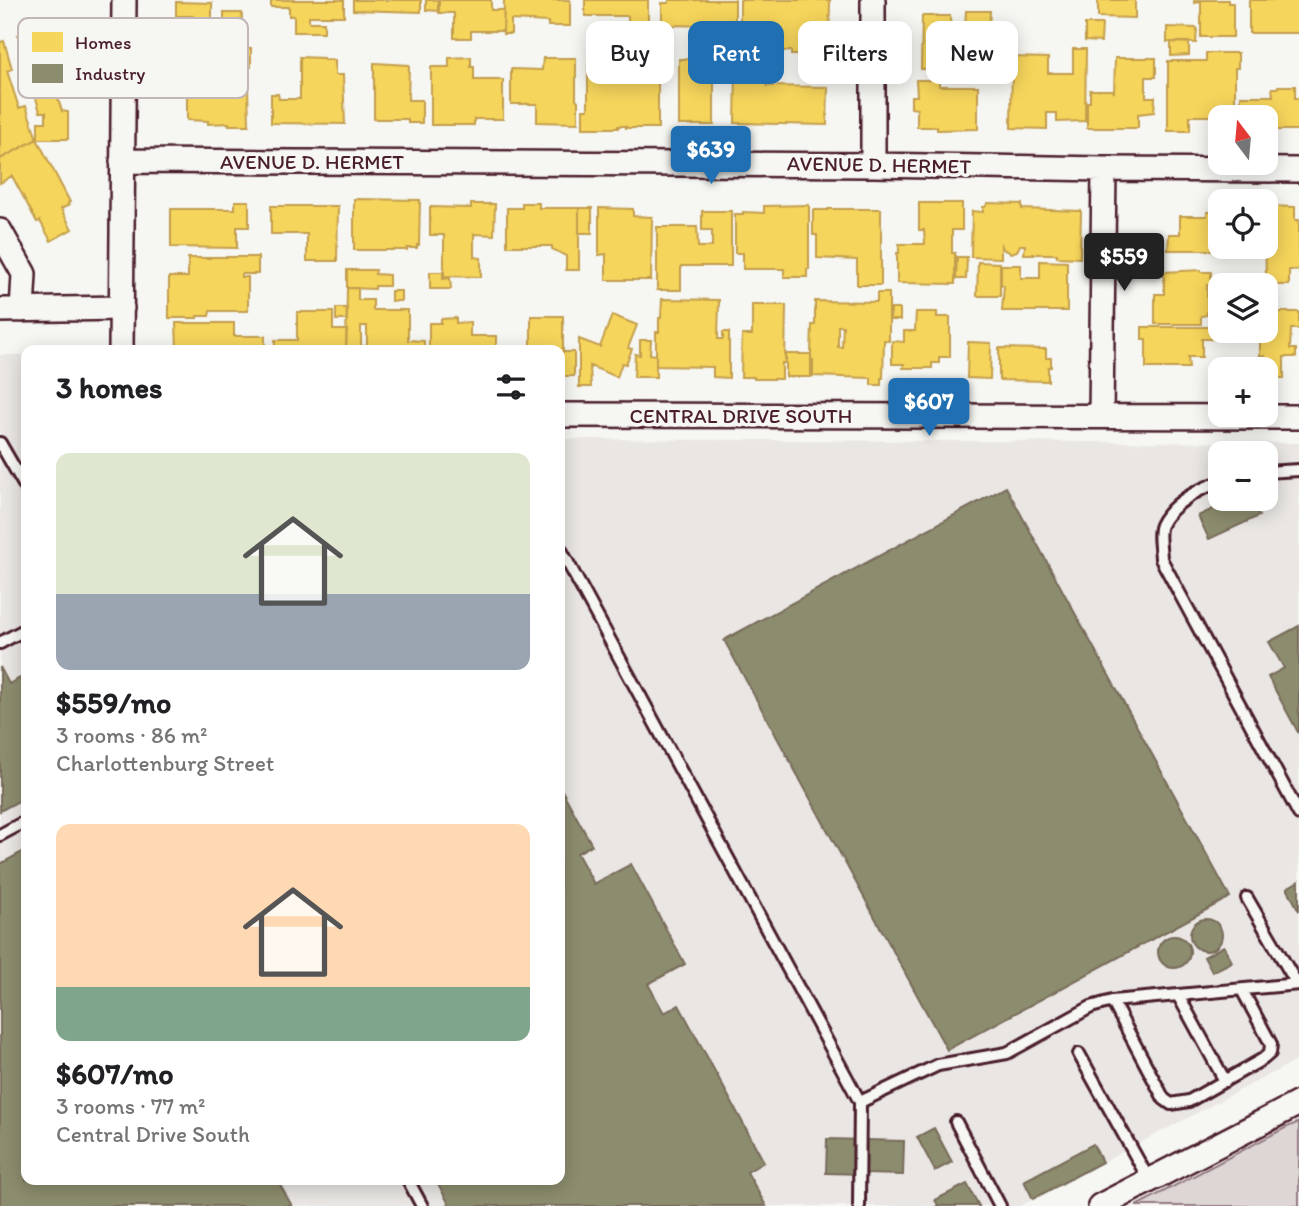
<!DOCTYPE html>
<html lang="en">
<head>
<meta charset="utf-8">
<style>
  body { margin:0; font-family:Itim,sans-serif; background:#f2f2f2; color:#202124; height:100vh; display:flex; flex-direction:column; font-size:26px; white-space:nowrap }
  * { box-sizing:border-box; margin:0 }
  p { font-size:23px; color:#757577 }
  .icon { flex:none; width:38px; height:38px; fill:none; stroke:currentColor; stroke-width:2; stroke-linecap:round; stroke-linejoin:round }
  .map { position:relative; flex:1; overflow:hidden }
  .side { position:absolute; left:21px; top:345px; width:544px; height:840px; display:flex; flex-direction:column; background:#fff; border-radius:14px; box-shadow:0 4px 18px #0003 }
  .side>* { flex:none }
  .top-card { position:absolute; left:586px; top:21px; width:607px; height:63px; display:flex; gap:14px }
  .needle { width:46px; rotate:344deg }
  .fabs { position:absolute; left:1208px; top:105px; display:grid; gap:14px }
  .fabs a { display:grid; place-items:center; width:70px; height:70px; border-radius:14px; background:#fff; box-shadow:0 4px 18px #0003; font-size:35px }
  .price { position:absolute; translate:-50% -60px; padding:0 16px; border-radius:7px; background:#1f6fb2; color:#fff; font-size:23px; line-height:46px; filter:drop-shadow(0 2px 4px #0008) }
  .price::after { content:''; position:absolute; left:50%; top:42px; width:21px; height:16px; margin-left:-10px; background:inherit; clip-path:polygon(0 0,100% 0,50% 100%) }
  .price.on { background:#222; color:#fff }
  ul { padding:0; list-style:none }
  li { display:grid; align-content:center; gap:14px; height:371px; padding:0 35px }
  li span { display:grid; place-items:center; height:217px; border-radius:14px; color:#555 }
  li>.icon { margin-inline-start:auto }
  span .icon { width:126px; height:126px; fill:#fffc; stroke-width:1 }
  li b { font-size:30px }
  h2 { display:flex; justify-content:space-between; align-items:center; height:84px; padding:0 35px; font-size:30px }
  .tag { padding:0 24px; border-radius:14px; background:#fff; box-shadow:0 4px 18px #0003; font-size:24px; line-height:63px }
  .tag.on { background:#1f6fb2; color:#fff }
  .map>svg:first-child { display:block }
  .built { fill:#e9e6e3; fill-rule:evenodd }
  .green { fill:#ddd6d5; stroke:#947a80; stroke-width:2 }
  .homes { fill:#f6d55c; stroke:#c29e4d; stroke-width:2; fill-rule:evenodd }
  .industry { fill:#8c8c6e; stroke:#786b5a; stroke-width:2 }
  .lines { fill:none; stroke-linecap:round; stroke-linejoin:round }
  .lane-casing { stroke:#4a1f2b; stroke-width:16 }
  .street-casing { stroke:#4a1f2b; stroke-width:28 }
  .lane { stroke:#f6f6f2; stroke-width:10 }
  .street { stroke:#f6f6f2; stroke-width:23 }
  .labels { text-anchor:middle; stroke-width:7; stroke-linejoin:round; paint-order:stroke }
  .street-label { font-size:21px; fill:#4a1f2b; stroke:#f6f6f2 }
  .key { fill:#f6f6f2; stroke:#c2b6b6; stroke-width:2 }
  .key-label { font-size:19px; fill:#4a1f2b }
</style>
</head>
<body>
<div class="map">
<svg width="1299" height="1206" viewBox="0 0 1299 1206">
  <rect width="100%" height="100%" fill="#f6f6f2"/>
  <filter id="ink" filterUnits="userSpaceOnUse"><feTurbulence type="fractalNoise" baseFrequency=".0143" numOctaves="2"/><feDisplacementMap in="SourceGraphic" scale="14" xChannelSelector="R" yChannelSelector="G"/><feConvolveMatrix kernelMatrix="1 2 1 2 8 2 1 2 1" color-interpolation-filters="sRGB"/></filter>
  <g filter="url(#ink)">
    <path class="built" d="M0 355H26V1180H560V439L1299 443V1059L1020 1206H0ZM1220 453H1265V499H1220Z"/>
    <path class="green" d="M1299 1122V1206H1136L1285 1128Z"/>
    <path class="homes" d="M271 0H344V16H309V22H324V32H294V16H289V7H271Z
      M353 0H421V12L353 10Z
      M426 0H438V11L426 10Z
      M439 0H491V10H504L503 31H471V38H454V13H439Z
      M504 0H570V26H548V22L511 20V34H503Z
      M585 0H648V30H628V16H585Z
      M669 0H735V24H724V26L662 25V3H669Z
      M740 0H830L829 55H791V51H775V55H740Z
      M1098 0H1135V18L1098 17Z
      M1194 0H1228V3H1233V37H1201V2L1194 3Z
      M1249 0H1299V33H1249Z
      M176 2 212 3V21H224V13H242L241 42H230V48H251V67H190V21H193V16H176Z
      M966 11H990L987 60H979V40H957V47H954V69H921L922 16H950L951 38V27H965Z
      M1085 24H1102L1101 42 1085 41Z
      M59 25 69 55 63 57 73 91 57 96 62 111 68 112V139H38V122H46V112H40L18 35 44 28V29Z
      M1167 27 1197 28 1196 43 1167 42Z
      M4 41 12 69 7 71 19 108 26 106 37 139 0 159V42Z
      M1171 42H1189V55L1171 56Z
      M1073 49H1086L1085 121 1057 122V113H1047V129L1011 128 1012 57 1048 58V73H1073Z
      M1206 53H1238V68H1235V114L1215 113 1214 116H1190V131H1168V61H1206Z
      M716 55H732V79H716Z
      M300 57 323 58 324 60H335V75H343L345 124 271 123V94H278L279 99H300Z
      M471 57V67H474V80H503V119H474V125H431V67H449V58Z
      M543 58H576V99L578 101V123L537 122V104H511V69L542 70Z
      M1115 58H1156V77H1146V97H1155L1154 112 1138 114V128H1087V102H1090V90H1113L1114 93Z
      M679 59H714V125H679Z
      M374 63 409 65 408 100H422V123H408V119H374Z
      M588 64H620V76H641V65H658V128H626V126H618V128H583V109H588Z
      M736 73 767 74V86L828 87 827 125 735 123Z
      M916 80H939V86H978V129L937 130V127H917V109L911 108V96H917Z
      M1278 86H1295V98H1299V130H1265V117H1241V96H1273L1272 88H1278Z
      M228 87H248L249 125H229V123L208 124V121L187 120V92H207V89H228Z
      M37 139 70 202 68 203 69 205 61 209 72 229 51 241 40 221 37 222 12 176 0 183V159Z
      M354 199 420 200 419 245H417V248H407V250H354Z
      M235 201H249V227H237V248L171 247V209H235Z
      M522 203H539V208H579V270H566V256L552 249V246H507V208H522Z
      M919 203H962V230H952V253H955V284L897 283V253H899V244H925L924 230H919Z
      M988 203 1022 204V209L1081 211 1080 258 1057 257V254H1024L1025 245H1020L1017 251 1011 253 1004 250 1001 245V258L971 257 972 211 983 212V207H985Z
      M471 204H495L494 235 474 234V257L481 258V277L444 276V235H430V207L471 208Z
      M809 205V269H807V277H784V269H743V253H735V214H743V212L764 213V206Z
      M271 206H338L337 261H307V234H271Z
      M1267 206 1295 207V220H1299V270H1289V285H1266L1265 210H1267Z
      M579 208H592V233H579Z
      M599 208 633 209V216L652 217 651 280H606V254L599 255Z
      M828 209H881V285H857V260L817 258V235H813V210H828Z
      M702 211H731V266H681V290H657V227H697L698 247H712V230H702Z
      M1207 212H1220V247H1248V250H1168L1169 234H1180V216H1207Z
      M210 257H258V274H241V277H248V311H210L209 316H197V318H169V277H188V258H210Z
      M957 257H967L966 279H956Z
      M1040 261 1067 262V311H1002L1004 285H1001V265H1021V278H1040Z
      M978 262 1000 263V296H977Z
      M347 270H376L375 274 389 275V286H375V289L347 288Z
      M1201 270V272H1211V285H1207V315L1201 316V324H1155V294H1164V272Z
      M430 272H443V279L450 278 451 289H430Z
      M347 288H358V300H373V310H408V340L424 341V350H346ZM361 326H367V346H361Z
      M391 291H401V301H391Z
      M877 293H889V341L884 340 883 378H881V385H871V378L813 376V360H811V354L812 325H815V301L877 302ZM838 326H843L842 347H838Z
      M662 299 719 300 718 339H723V332H729V378L713 377V367L656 366V332H659V318H661Z
      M752 305H786L785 363H782V379H754V377H741L742 335H752Z
      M336 308H347V320H336Z
      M891 309H900V320H890Z
      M297 312H333V330H347L346 350H275V340H297Z
      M916 312H937V317H950V357H939V363H932V368H903L904 364H892V341L904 342V331H915Z
      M1265 312H1299V329H1291L1290 349H1296V357H1284V378H1265V356L1260 357V331H1265Z
      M612 315 637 325 628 348 632 349 626 364 622 363 617 377 590 366 591 387H579V339L600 347Z
      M531 316H563V352H574V376H560V350H531Z
      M456 318V323L470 322V336H496V350H429V323H441V319Z
      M176 323H234V336H265V350H180V348H177Z
      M1142 327H1213V339H1202V357H1188L1189 368H1146V339H1142Z
      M640 340H651L650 354 656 355V377H634L635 354 640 355Z
      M968 342 991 343 990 379 967 378Z
      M999 348 1046 349V358H1051V367H1048V381L999 380Z
      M786 354H811V377H786Z"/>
    <path class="industry" d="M1006 487 1230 897 947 1050 724 640Z
      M1234 499H1251L1259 516 1209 539 1198 516Z
      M1299 626V734L1268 677 1284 668 1269 642Z
      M0 667 9 684 26 675V797L0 811Z
      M560 787 592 845 577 853 594 884 631 864 685 964 648 984 664 1013 679 1005 764 1162 747 1172 766 1206H450L436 1180H560Z
      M26 850V1180H289L280 1185 292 1206H0V864Z
      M1299 881V911L1287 888Z
      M1190 935a16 16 0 1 1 32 0a16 16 0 1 1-32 0Z
      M1158 952a16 16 0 1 1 32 0a16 16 0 1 1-32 0Z
      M1224 946 1232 962 1212 972 1204 957Z
      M934 1128 952 1162 935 1171 917 1137Z
      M827 1139 904 1141 903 1175 826 1173Z
      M1093 1144 1102 1162 1033 1199 1024 1181Z
      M967 1184 979 1206H937L938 1205 935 1200Z"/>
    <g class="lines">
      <g class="lane-casing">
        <path id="lane" d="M0 443 26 488
          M1265 472 1299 470
          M1220 482C1198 489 1171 504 1161 525 1157 534 1161 550 1161 559L1299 814
          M560 548 860 1102 859 1206
          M0 643 26 629
          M0 835 26 821
          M1247 898 1297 984
          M1178 995 1225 1081
          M1112 1001 1164 1099 1171 1104 1189 1101 1263 1059 1270 1053 1271 1044 1242 990
          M1079 1054 1149 1180
          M860 1102 938 1065 1007 1053 1091 1007 1112 1001 1299 984
          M956 1122 1000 1206
          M408 1180 422 1206"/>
      </g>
      <g class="street-casing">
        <path id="street" d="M873 0V165
          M122 161 873 165 1104 169 1299 170
          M0 231 24 274 22 310
          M0 310 122 308
          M121 350 124 0
          M560 415 1299 417
          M1101 416 1104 169
          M1100 1206 1299 1103"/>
      </g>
      <use href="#lane" class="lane"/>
      <use href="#street" class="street"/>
    </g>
  </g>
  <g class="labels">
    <g class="street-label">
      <text x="312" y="169">AVENUE D. HERMET</text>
      <text transform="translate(879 165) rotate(1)" y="7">AVENUE D. HERMET</text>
      <text x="741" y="423">CENTRAL DRIVE SOUTH</text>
    </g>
  </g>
  <rect x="18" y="18" width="230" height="80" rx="10" class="key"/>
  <rect x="32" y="32" width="31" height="20" fill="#f6d55c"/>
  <rect x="32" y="64" width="31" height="19" fill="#8c8c6e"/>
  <g class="key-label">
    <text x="75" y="49">Homes</text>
    <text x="75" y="80">Industry</text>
  </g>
</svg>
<div class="fabs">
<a><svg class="needle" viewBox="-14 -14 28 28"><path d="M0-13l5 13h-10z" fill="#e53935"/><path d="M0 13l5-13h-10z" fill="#757577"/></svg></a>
<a><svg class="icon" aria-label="locate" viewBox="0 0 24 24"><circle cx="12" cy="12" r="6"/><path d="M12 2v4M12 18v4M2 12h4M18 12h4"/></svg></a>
<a><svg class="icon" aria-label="layers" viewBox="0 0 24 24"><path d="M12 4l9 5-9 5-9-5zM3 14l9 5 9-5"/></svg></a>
<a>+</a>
<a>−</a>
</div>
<b class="price" style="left:711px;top:186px">$639</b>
<b class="price on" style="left:1124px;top:293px">$559</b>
<b class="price" style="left:929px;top:438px">$607</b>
<div class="top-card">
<a class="tag">Buy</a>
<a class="tag on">Rent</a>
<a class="tag">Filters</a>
<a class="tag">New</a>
</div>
<section class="side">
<h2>3 homes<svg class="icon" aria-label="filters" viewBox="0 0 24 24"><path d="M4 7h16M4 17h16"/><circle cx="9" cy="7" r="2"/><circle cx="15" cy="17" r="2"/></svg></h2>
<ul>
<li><span style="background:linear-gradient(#dfe7d0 65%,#9aa5b1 0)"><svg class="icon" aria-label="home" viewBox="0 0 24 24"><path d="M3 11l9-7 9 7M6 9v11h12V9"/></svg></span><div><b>$559/mo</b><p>3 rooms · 86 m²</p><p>Charlottenburg Street</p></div></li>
<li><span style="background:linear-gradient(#ffd9b3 75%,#7fa58c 0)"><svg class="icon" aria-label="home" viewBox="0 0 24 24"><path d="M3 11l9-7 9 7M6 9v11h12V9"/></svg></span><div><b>$607/mo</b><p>3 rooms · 77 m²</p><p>Central Drive South</p></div></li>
</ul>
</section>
</div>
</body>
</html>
